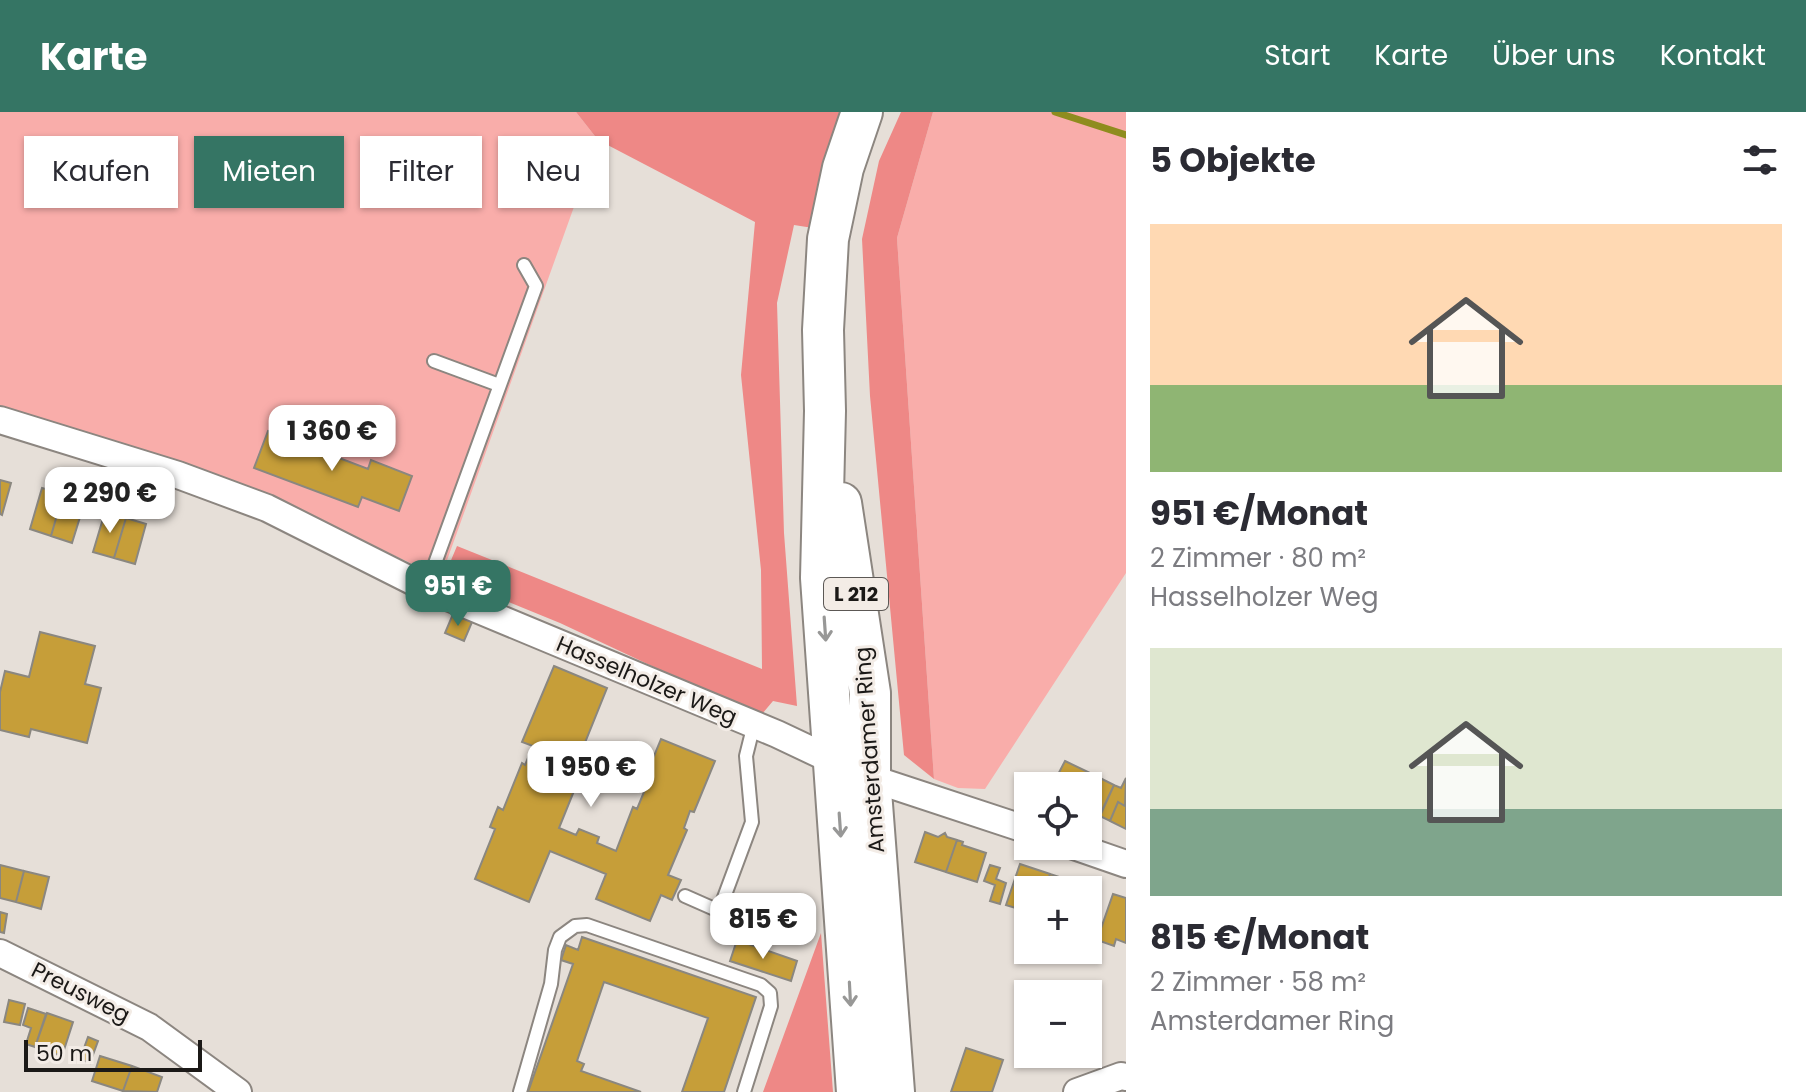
<!DOCTYPE html>
<html lang="de">
<head>
<meta charset="utf-8">
<style>
  body { margin:0; font-family:Poppins,sans-serif; background:#f7f7f7; color:#2b2b33; height:100vh; display:flex; flex-direction:column; font-size:30px; white-space:nowrap }
  * { box-sizing:border-box; margin:0 }
  p { font-size:26px; color:#7c7c81 }
  .icon { flex:none; width:44px; height:44px; fill:none; stroke:currentColor; stroke-width:2; stroke-linecap:round; stroke-linejoin:round }
  .map { position:relative; flex:1; overflow:hidden }
  .side { display:flex; flex-direction:column; background:#fff; width:680px }
  .side>* { flex:none }
  .banner { position:absolute; left:24px; top:24px; width:760px; height:72px; display:flex; gap:16px }
  .tools { position:absolute; left:1014px; top:660px; display:grid; gap:16px }
  .tools a { display:grid; place-items:center; width:88px; height:88px; border-radius:0px; background:#fff; box-shadow:0 2px 6px #0004; font-size:40px }
  .scale { position:absolute; left:24px; bottom:20px; width:178px; box-sizing:border-box; padding-left:8px; border:4px solid #1b1917; border-top:0; font-size:22px; line-height:28px; white-space:nowrap; color:#1b1917; -webkit-text-stroke:6px #f3ece6; paint-order:stroke }
  .price { position:absolute; translate:-50% -68px; padding:0 18px; border-radius:16px; background:#fff; color:#222; font-size:26px; line-height:52px; filter:drop-shadow(0 2px 4px #0008) }
  .price::after { content:''; position:absolute; left:50%; top:48px; width:24px; height:18px; margin-left:-12px; background:inherit; clip-path:polygon(0 0,100% 0,50% 100%) }
  .price.on { background:#357564; color:#fff }
  ul { padding:0; list-style:none }
  li { display:grid; align-content:center; gap:16px; height:424px; padding:0 24px }
  li span { display:grid; place-items:center; height:248px; border-radius:0px; color:#555 }
  li>.icon { margin-inline-start:auto }
  span .icon { width:144px; height:144px; fill:#fffc; stroke-width:1 }
  li b { font-size:34px }
  h2 { display:flex; justify-content:space-between; align-items:center; height:96px; padding:0 24px; font-size:34px }
  .tag { padding:0 28px; border-radius:0px; background:#fff; box-shadow:0 2px 6px #0004; font-size:28px; line-height:72px }
  .tag.on { background:#357564; color:#fff }
  header { display:flex; align-items:center; gap:48px; box-sizing:border-box; height:112px; padding:0 40px; background:#357564; color:#fff }
  header strong { font-size:38px }
  nav { display:flex; gap:44px; margin-inline-start:auto; font-size:28px }
  main { display:flex; flex:1; min-height:0 }
  .map>svg:first-child { display:block }
  .green { fill:#f9adaa }
  .forest { fill:#ee8886 }
  .lines { fill:none; stroke-linecap:round; stroke-linejoin:round }
  .stream { stroke:#8f8c1e; stroke-width:7 }
  .building { fill:#c69e39; stroke:#8a8780; stroke-width:2 }
  .service-casing { stroke:#8c8680; stroke-width:16 }
  .minor-casing { stroke:#8c8680; stroke-width:30 }
  .primary-casing { stroke:#8c8680; stroke-width:44 }
  .service { stroke:#fff; stroke-width:12 }
  .minor { stroke:#fff; stroke-width:26 }
  .primary { stroke:#fff; stroke-width:40 }
  .oneway { stroke:#989897 }
  .labels { text-anchor:middle; stroke-width:6; stroke-linejoin:round; paint-order:stroke }
  .shield { fill:#f3ece6; stroke:#5c5855; stroke-width:2 }
  .shield-label { font-size:20px; font-weight:bold; fill:#1b1917 }
  .street-label { font-size:22px; fill:#1b1917; stroke:#f3ece6 }
</style>
</head>
<body>
<header>
<strong>Karte</strong>
<nav><a>Start</a><a>Karte</a><a>Über uns</a><a>Kontakt</a></nav>
</header>
<main>
<div class="map">
<svg width="1126" height="980" viewBox="0 0 1126 980">
  <rect width="100%" height="100%" fill="#e6dfd8"/>
  <path class="green" d="M0 0H576L598 28 441 465 214 361 0 299Z
    M933 0H1126V461L985 677 958 676 934 667 897 126Z"/>
  <path class="forest" d="M576 0H843L813 116 794 113 777 191 784 421 797 594 773 589 762 602 750 600 560 511 448 465 449 453 457 434 762 557 761 458 741 263 755 110 598 28Z
    M901 0H933L897 126 934 667 904 643 870 284 862 127 879 49Z
    M821 821 833 980H763Z"/>
  <g class="lines">
    <path class="stream" d="M1055 0 1126 23"/>
  </g>
  <path class="building" d="M268 319 368 357 371 348 412 364 399 399 362 385 358 395 254 356Z
    M0 368 11 371 2 403 0 402Z
    M42 376 63 382 51 424 30 417Z
    M63 382 85 389 72 431 51 424Z
    M105 400 126 406 114 446 93 440Z
    M126 406 146 412 135 452 114 446Z
    M453 502 472 510 464 529 445 521Z
    M40 520 95 534 85 572 101 576 87 631 31 617 29 625 0 618V580L5 559 29 565Z
    M554 554 607 576 576 653 572 651 565 669 576 674 559 716 576 723 579 717 599 725 597 731 616 739 633 695 637 697 644 680 640 678 661 627 715 649 694 700 690 699 684 716 687 718 668 763 681 768 672 788 661 783 650 809 596 787 606 762 550 739 529 790 475 767 495 717 490 715 498 695 503 698 522 651 525 653 533 634 522 630Z
    M1065 649 1090 661 1083 674H1052Z
    M1090 661 1114 673 1097 709 1088 705V674H1083Z
    M1126 666 1125 694 1118 690 1110 709 1100 704 1114 673 1121 676Z
    M1118 690 1125 694 1126 691V717L1110 709Z
    M925 720 938 725 945 721 947 725 957 728 946 760 915 750Z
    M957 728 963 730 962 733 986 741 977 770 946 760Z
    M1020 752 1050 762 1045 778H1028V793L1024 792 1022 798 1006 793Z
    M0 753 24 759 16 790 0 786Z
    M990 753 1000 756 996 767 1006 771 1000 792 990 789 995 773 984 769Z
    M24 759 49 765 41 797 16 790Z
    M1050 762 1080 772 1078 778H1045Z
    M1113 782 1126 786V831L1116 827 1114 834 1097 828Z
    M0 800 7 802 4 821 0 820Z
    M582 825 756 885 724 980H682L708 906 604 870 577 949 584 952 581 959 641 980H528L573 852 561 848 566 833 578 838Z
    M737 828 797 849 791 869 730 849Z
    M9 888 25 892 20 913 4 910Z
    M28 896 46 902 35 935 26 932 31 916 23 913Z
    M47 901 73 910 62 944 35 935Z
    M88 925 98 929 90 951 80 947Z
    M1020 931 1028 933V942H1039L1035 951 1016 945Z
    M966 936 1003 948 992 980H951Z
    M100 944 132 954 123 979 92 969Z
    M132 954 162 965 157 980 123 979Z"/>
  <g class="lines">
    <g class="service-casing">
      <path id="service" d="M434 249 499 273
        M426 476 536 174 524 153
        M685 784 719 799 752 710 746 644 754 612
        M520 980 551 872 555 838 560 825 575 814 587 813 761 873 770 881 771 894 744 980"/>
    </g>
    <g class="minor-casing">
      <path id="minor" d="M0 308 178 363 267 396 426 476 777 622 870 666 1028 718
        M1074 734 1126 752
        M0 841 149 915 238 980
        M1077 980 1121 964 1126 965"/>
    </g>
    <g class="primary-casing">
      <path id="primary" d="M841 391 870 581V666L894 980
        M857 980 821 466 825 299 823 218 828 127 843 56 862 0"/>
    </g>
    <use href="#service" class="service"/>
    <use href="#minor" class="minor"/>
    <use href="#primary" class="primary"/>
  </g>
  <defs><path id="oneway-shaft" d="M-6 0H5M1.5-3L5.5 0L1.5 3" fill="none" stroke-width="1.6" stroke-linecap="round" stroke-linejoin="round" transform="scale(2)"/></defs>
  <g class="oneway">
    <use href="#oneway-shaft" transform="translate(825 517) rotate(86)"/>
    <use href="#oneway-shaft" transform="translate(840 713) rotate(86)"/>
    <use href="#oneway-shaft" transform="translate(850 882) rotate(87)"/>
  </g>
  <g class="labels">
    <rect class="shield" x="824" y="466" width="64" height="32" rx="6"/>
    <g class="shield-label">
      <text x="856" y="489">L 212</text>
    </g>
    <g class="street-label">
      <text transform="translate(647 568) rotate(23)" y="8">Hasselholzer Weg</text>
      <text transform="translate(869 638) rotate(-94)" y="8">Amsterdamer Ring</text>
      <text transform="translate(81 880) rotate(27)" y="8">Preusweg</text>
    </g>
  </g>
</svg>
<div class="tools">
<a><svg class="icon" aria-label="locate" viewBox="0 0 24 24"><circle cx="12" cy="12" r="6"/><path d="M12 2v4M12 18v4M2 12h4M18 12h4"/></svg></a>
<a>+</a>
<a>−</a>
</div>
<div class="scale">50 m</div>
<b class="price" style="left:332px;top:361px">1 360 €</b>
<b class="price" style="left:110px;top:423px">2 290 €</b>
<b class="price on" style="left:458px;top:516px">951 €</b>
<b class="price" style="left:591px;top:697px">1 950 €</b>
<b class="price" style="left:763px;top:849px">815 €</b>
<div class="banner">
<a class="tag">Kaufen</a>
<a class="tag on">Mieten</a>
<a class="tag">Filter</a>
<a class="tag">Neu</a>
</div>
</div>
<section class="side">
<h2>5 Objekte<svg class="icon" aria-label="filters" viewBox="0 0 24 24"><path d="M4 7h16M4 17h16"/><circle cx="9" cy="7" r="2"/><circle cx="15" cy="17" r="2"/></svg></h2>
<ul>
<li><span style="background:linear-gradient(#ffd9b3 65%,#8fb573 0)"><svg class="icon" aria-label="home" viewBox="0 0 24 24"><path d="M3 11l9-7 9 7M6 9v11h12V9"/></svg></span><div><b>951 €/Monat</b><p>2 Zimmer · 80 m²</p><p>Hasselholzer Weg</p></div></li>
<li><span style="background:linear-gradient(#dfe7d0 65%,#7fa58c 0)"><svg class="icon" aria-label="home" viewBox="0 0 24 24"><path d="M3 11l9-7 9 7M6 9v11h12V9"/></svg></span><div><b>815 €/Monat</b><p>2 Zimmer · 58 m²</p><p>Amsterdamer Ring</p></div></li>
</ul>
</section>
</main>
</body>
</html>
